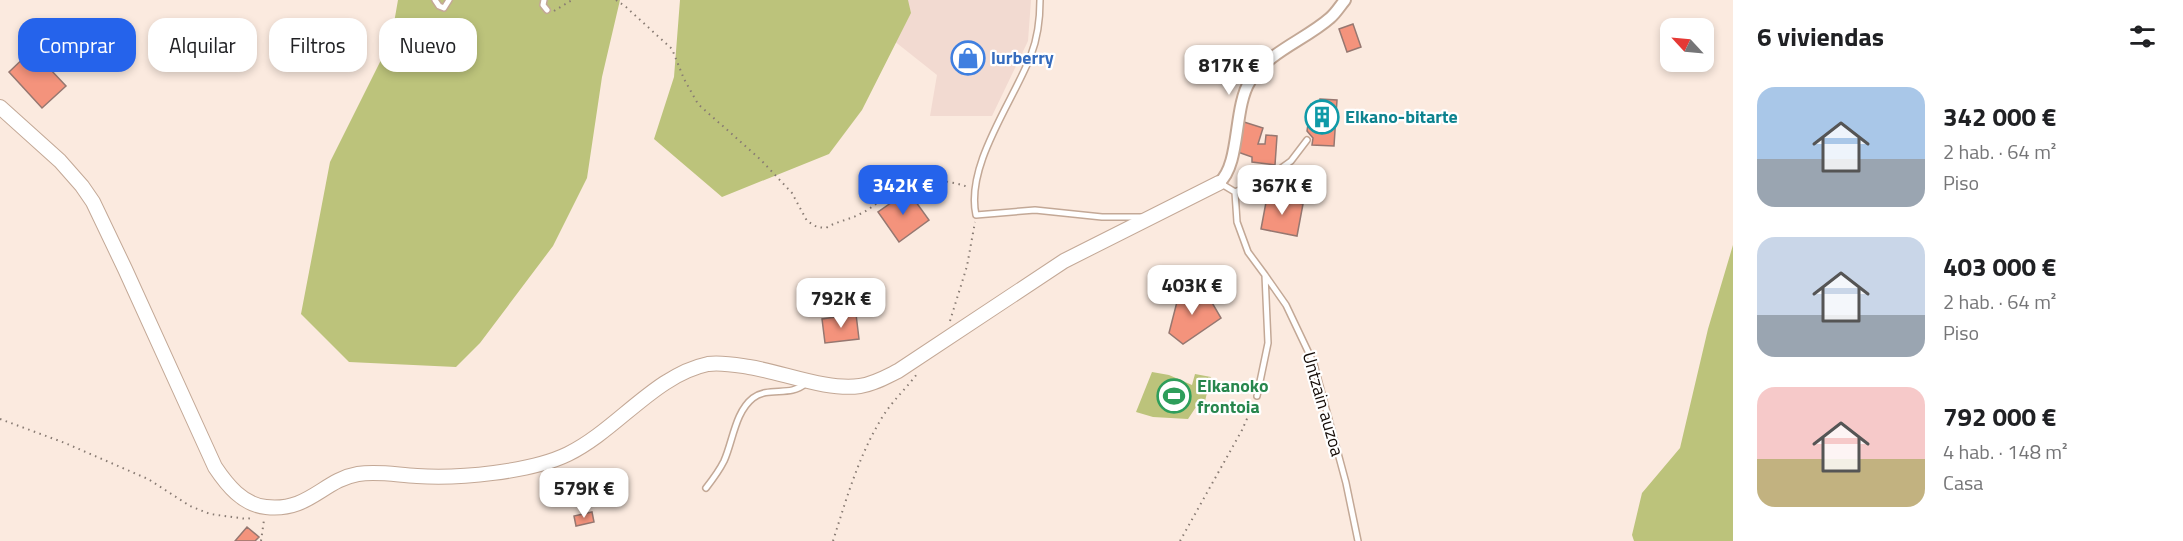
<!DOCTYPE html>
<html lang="es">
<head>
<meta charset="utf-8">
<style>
  body { margin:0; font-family:"Titillium Web",sans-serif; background:#f2f2f2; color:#202124; height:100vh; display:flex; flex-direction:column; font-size:22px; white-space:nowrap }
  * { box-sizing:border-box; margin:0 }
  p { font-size:20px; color:#757577 }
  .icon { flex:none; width:33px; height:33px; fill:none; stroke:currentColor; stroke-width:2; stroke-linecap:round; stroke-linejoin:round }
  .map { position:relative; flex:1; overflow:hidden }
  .sheet { display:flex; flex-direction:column; background:#fff; width:450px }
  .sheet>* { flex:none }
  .guide { position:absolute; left:18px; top:18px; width:570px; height:54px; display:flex; gap:12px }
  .needle { width:39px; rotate:296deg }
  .controls { position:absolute; left:1660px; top:18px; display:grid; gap:12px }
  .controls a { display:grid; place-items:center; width:54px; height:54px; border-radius:12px; background:#fff; box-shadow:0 3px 9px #0003; font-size:30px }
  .price { position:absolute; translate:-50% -51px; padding:0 14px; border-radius:12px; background:#fff; color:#222; font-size:20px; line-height:39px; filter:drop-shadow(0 2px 3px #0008) }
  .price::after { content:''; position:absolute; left:50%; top:36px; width:18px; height:14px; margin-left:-9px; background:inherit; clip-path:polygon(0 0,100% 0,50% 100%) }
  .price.active { background:#2563eb; color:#fff }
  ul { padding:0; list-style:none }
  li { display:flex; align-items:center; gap:18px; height:150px; padding:0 24px }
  li span { display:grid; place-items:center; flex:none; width:168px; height:120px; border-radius:18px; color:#555 }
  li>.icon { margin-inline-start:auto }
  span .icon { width:72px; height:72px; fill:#fffc; stroke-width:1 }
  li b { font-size:26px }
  h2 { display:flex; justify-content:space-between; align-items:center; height:72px; padding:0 24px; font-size:26px }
  .chip { padding:0 21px; border-radius:18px; background:#fff; box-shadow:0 3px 9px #0003; font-size:21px; line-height:54px }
  .chip.active { background:#2563eb; color:#fff }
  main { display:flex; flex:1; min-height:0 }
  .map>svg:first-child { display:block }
  .commercial { fill:#f2dad1 }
  .green { fill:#bcc37b }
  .building { fill:#f4937c; stroke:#967770; stroke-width:1.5 }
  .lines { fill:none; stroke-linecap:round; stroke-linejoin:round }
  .lane-casing { stroke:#c3a896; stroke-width:8 }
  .street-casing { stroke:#c3a896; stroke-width:14 }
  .secondary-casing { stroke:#c3a896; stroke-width:16 }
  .path { stroke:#887b73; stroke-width:2; stroke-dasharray:1.5 4.5; stroke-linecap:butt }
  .lane { stroke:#fff; stroke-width:5 }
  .street { stroke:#fff; stroke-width:10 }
  .secondary { stroke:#fff; stroke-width:14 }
  .labels { text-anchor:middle; stroke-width:4.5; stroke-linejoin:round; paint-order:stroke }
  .shop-label { font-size:18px; font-weight:bold; fill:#366cbe; stroke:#fff; text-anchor:start }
  .culture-label { font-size:18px; font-weight:bold; fill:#0d838f; stroke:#fff; text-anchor:start }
  .leisure-label { font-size:18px; font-weight:bold; fill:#27864d; stroke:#fff; text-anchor:start }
  .street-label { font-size:18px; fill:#140b06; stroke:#fff }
</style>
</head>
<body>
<main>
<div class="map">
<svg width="1733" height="541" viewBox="0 0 1733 541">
  <rect width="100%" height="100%" fill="#fbeadf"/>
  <path class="commercial" d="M875 0H1031L1028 41 992 116H930L937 75 874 25Z"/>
  <path class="green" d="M398 0H620L602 77 587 178 553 246 480 343 456 367 349 362 301 314 330 162 391 40Z
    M680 0H908L911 13 862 110 829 154 722 197 654 139 674 77Z
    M1733 245V541H1634L1632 535 1642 493 1680 448 1708 329Z
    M1152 372 1169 375 1192 385 1195 374 1211 377 1203 409 1196 407 1188 419 1153 417 1136 412Z"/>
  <path class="building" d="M1353 24 1361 47 1347 52 1339 29Z
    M32 50 66 86 42 108 9 72Z
    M1320 99 1337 100 1334 146 1312 145 1313 138 1307 131 1311 104H1320Z
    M1244 122 1263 128 1258 144H1265L1266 135 1277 136 1275 165 1252 162V157L1235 151Z
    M908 191 929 220 899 242 878 212Z
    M1267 197 1303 204 1297 236 1261 229Z
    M1180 290 1207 294 1221 318 1183 344 1169 333Z
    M856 314 859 339 825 343 822 319Z
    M592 512 594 522 576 526 574 516Z
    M247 527 259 537 255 541H235Z"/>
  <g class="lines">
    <g class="lane-casing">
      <path id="lane" d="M435 0 439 6 444 8 449 0
        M544 0 543 5 547 10
        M1040 0C1040 19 1038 37 1031 55 1014 100 965 165 976 215L1035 210 1102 217H1141
        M1273 174 1280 182 1284 192
        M1220 183 1235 192 1237 222 1248 252 1265 275 1268 343 1257 396
        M1235 192 1273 174 1291 161 1307 140
        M1265 275 1286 305 1314 364 1346 483 1358 541
        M706 488C713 479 719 471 724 461 733 441 735 412 753 398 769 386 790 397 805 384"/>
    </g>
    <g class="street-casing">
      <path id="street" d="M1219 183C1241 164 1233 108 1250 81 1268 52 1305 40 1330 18 1336 13 1340 6 1345 0"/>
    </g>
    <g class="secondary-casing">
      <path id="secondary" d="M0 107 60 161 82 186 93 202 125 269 215 467C227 485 243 505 266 507 309 512 323 480 358 474 378 471 397 475 417 476 458 479 531 472 568 454 617 430 655 375 708 364 721 362 736 365 749 367 782 372 827 391 860 386 874 384 886 377 898 371L1064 261 1219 183"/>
    </g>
    <path class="path" d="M616 0 626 7 672 49 684 79 698 104 761 160 792 193 807 221 817 227 826 228C837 221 849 220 860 214 873 208 883 197 895 190 916 177 946 179 968 187
      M554 11 572 0
      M950 321 967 266 975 222
      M0 419 65 443 148 479 190 506 210 514 247 519 254 517
      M261 541 264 520
      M833 541C846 500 858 458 880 421 890 403 905 390 917 374
      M1180 541 1242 430 1254 403"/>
    <use href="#lane" class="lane"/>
    <use href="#street" class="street"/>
    <use href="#secondary" class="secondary"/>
  </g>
  <defs>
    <g id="shop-ring" transform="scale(1.725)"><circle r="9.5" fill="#fff" stroke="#3f7fe0" stroke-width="1.5"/><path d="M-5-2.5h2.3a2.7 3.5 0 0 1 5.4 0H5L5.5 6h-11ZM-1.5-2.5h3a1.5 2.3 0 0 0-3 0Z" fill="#3f7fe0"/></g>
    <g id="building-ring" transform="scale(1.725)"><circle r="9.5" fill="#fff" stroke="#0f9aa8" stroke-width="1.5"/><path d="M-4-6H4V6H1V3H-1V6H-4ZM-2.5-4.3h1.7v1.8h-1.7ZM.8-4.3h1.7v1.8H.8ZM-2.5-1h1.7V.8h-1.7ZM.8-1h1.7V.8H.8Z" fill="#0f9aa8"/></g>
    <g id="stadium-ring" transform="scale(1.725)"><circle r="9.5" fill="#fff" stroke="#2e9e5b" stroke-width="1.5"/><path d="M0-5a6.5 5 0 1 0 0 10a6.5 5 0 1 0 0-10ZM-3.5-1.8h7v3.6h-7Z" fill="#2e9e5b"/></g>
  </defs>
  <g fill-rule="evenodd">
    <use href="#shop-ring" x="968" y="58"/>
    <use href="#building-ring" x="1322" y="117"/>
    <use href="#stadium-ring" x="1174" y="396"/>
  </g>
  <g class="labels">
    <g class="shop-label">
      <text x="991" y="64">lurberry</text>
    </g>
    <g class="culture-label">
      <text x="1345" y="123">Elkano-bitarte</text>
    </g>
    <g class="leisure-label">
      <text x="1197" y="392">Elkanoko<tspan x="1197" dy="21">frontoia</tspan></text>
    </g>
    <g class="street-label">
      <text transform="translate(1323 404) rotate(74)" y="6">Untzain auzoa</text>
    </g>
  </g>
</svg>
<div class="controls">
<a><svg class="needle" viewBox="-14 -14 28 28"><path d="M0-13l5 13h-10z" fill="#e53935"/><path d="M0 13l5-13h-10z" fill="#757577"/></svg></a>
</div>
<b class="price" style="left:1229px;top:96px">817K €</b>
<b class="price active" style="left:903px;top:216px">342K €</b>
<b class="price" style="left:1282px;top:216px">367K €</b>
<b class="price" style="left:1192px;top:316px">403K €</b>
<b class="price" style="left:841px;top:329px">792K €</b>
<b class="price" style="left:584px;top:519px">579K €</b>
<div class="guide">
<a class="chip active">Comprar</a>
<a class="chip">Alquilar</a>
<a class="chip">Filtros</a>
<a class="chip">Nuevo</a>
</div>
</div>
<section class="sheet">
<h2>6 viviendas<svg class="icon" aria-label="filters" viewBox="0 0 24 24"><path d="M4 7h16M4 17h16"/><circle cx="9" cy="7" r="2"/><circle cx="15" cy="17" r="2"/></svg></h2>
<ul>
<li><span style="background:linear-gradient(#a9c7e8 60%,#9aa5b1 0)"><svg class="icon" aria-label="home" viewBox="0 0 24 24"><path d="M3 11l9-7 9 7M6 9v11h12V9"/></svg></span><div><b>342 000 €</b><p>2 hab. · 64 m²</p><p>Piso</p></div></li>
<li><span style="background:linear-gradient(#c9d6e8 65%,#9aa5b1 0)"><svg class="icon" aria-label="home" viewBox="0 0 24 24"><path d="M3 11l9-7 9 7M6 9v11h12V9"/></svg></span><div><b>403 000 €</b><p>2 hab. · 64 m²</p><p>Piso</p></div></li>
<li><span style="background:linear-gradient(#f6c9c9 60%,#c2b280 0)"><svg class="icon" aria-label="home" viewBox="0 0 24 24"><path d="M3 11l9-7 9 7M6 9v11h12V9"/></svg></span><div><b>792 000 €</b><p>4 hab. · 148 m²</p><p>Casa</p></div></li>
</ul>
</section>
</main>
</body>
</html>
